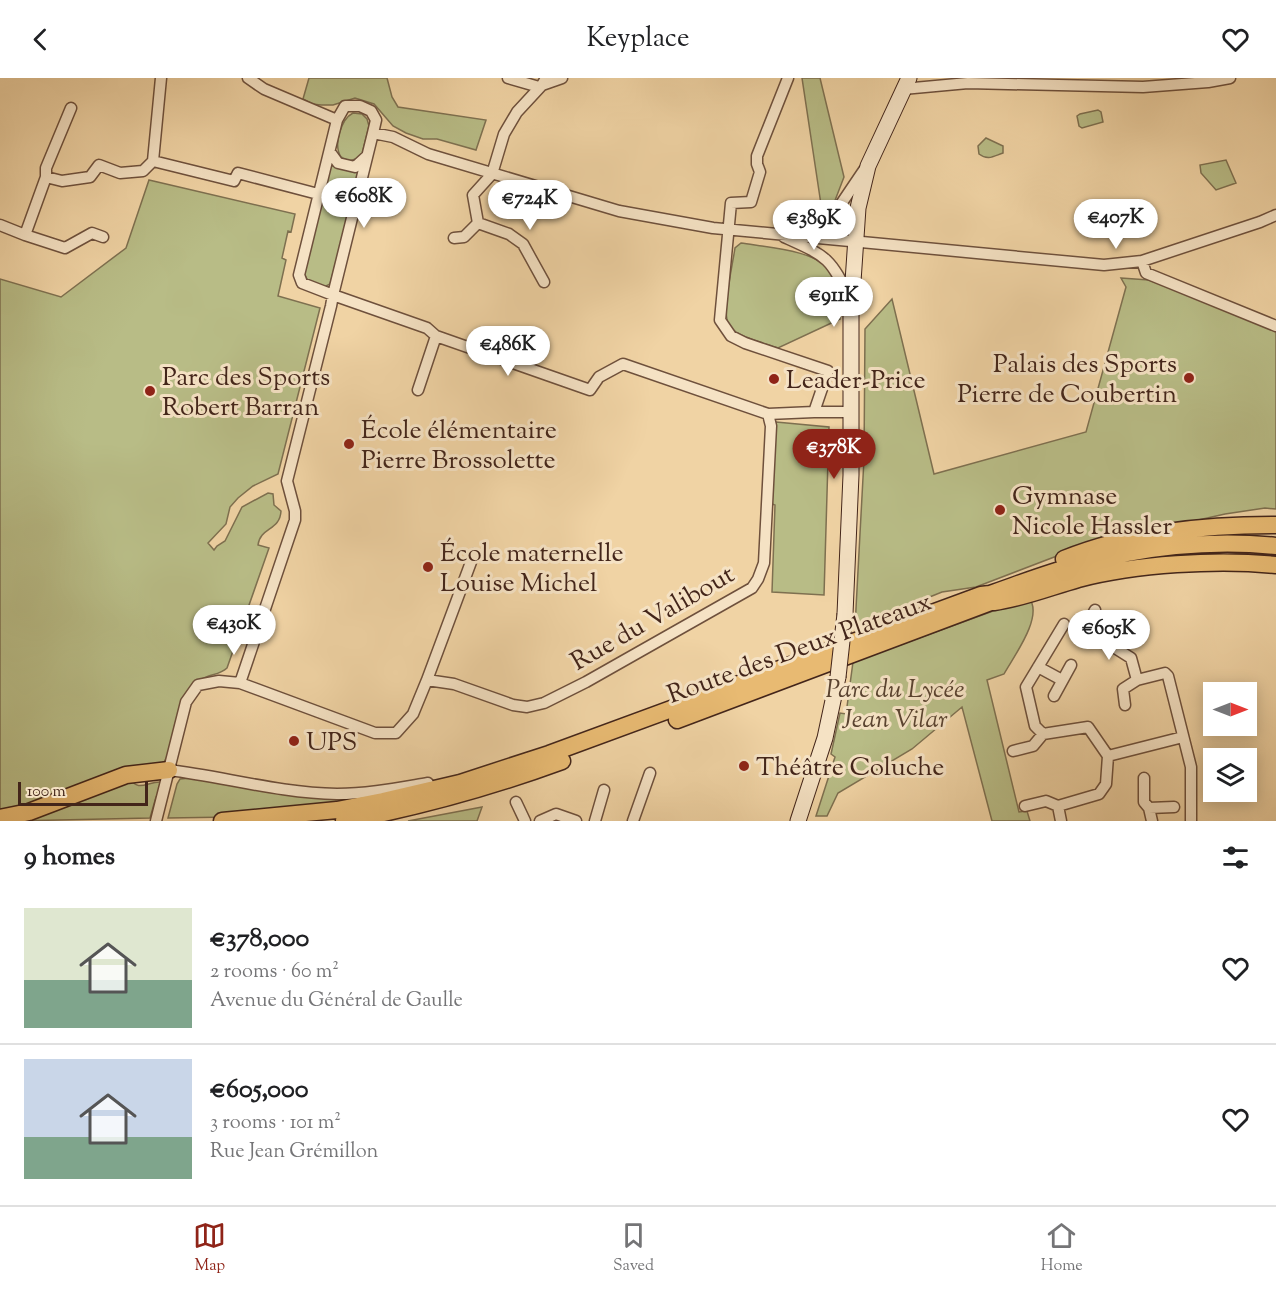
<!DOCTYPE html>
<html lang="en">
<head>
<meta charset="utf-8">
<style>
  body { margin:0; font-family:"Sorts Mill Goudy",serif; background:#f6f6f6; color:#202124; height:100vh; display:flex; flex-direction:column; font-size:22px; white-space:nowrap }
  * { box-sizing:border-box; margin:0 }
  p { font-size:20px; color:#757577 }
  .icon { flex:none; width:33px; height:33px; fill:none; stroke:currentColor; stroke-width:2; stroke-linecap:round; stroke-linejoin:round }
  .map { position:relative; height:743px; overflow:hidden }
  .details { display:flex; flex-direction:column; background:#fff; flex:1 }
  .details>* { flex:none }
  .needle { width:39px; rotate:90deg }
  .tools { position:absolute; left:1203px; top:604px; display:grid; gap:12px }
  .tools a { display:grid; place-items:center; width:54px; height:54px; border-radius:0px; background:#fff; box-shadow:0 3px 15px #0003; font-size:30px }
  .scale { position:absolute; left:18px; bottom:15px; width:130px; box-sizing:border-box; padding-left:6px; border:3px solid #43251a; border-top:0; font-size:16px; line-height:21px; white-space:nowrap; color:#43251a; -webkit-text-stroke:4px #f5e2c4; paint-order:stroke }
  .price { position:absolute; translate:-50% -51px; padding:0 14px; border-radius:21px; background:#fff; color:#222; font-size:20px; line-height:39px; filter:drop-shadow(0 2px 3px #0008) }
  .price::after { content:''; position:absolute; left:50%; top:36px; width:18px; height:14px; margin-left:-9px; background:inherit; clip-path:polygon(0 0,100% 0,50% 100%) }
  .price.active { background:#8f2418; color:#fff }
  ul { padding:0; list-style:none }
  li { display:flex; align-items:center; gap:18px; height:150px; padding:0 24px }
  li+li { border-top:2px solid #e0e0e0 }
  li span { display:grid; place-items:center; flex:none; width:168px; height:120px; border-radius:0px; color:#555 }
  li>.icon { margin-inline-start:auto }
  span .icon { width:72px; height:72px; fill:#fffc; stroke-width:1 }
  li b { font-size:26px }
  h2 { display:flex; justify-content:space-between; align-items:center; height:72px; padding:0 24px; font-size:26px }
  header { display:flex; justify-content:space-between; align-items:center; height:78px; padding:0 24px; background:#fff; font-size:27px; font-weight:600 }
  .menu { display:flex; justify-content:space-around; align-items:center; height:84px; border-top:2px solid #e0e0e0; background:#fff; font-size:16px; color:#757577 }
  .menu a { display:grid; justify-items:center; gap:3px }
  .menu .active { color:#8f2418 }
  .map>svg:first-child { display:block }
  .green { fill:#b8bc86; stroke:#7e7050; stroke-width:1.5 }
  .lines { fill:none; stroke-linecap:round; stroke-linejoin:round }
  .street-casing { stroke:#6e503c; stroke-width:13 }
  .secondary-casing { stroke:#43251a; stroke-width:17 }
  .primary-casing { stroke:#43251a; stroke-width:19 }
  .street { stroke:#f5e2c4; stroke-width:10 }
  .secondary { stroke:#f5e2c4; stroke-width:15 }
  .primary { stroke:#e8ba72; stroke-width:16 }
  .secondary-bridge-casing { stroke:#43251a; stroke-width:17; stroke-linecap:butt }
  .secondary-bridge { stroke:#f5e2c4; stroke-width:15 }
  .poi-dot { fill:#8f2418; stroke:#f5e2c4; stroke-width:2 }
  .labels { text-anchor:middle; stroke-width:6; stroke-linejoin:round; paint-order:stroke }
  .poi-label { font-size:26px; fill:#43251a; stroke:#f5e2c4; text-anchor:start }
  .street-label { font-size:26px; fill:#43251a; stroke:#f5e2c4 }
  .park-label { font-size:26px; font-style:italic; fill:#5a4330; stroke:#f5e2c4 }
</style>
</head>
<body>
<header><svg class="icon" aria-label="back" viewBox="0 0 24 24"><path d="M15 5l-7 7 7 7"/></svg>Keyplace<svg class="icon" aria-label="heart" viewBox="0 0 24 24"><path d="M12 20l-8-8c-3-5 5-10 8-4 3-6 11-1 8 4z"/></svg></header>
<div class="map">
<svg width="1276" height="743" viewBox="0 0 1276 743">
  <rect width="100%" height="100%" fill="#f0d3a4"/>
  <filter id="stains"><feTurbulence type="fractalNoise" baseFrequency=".00333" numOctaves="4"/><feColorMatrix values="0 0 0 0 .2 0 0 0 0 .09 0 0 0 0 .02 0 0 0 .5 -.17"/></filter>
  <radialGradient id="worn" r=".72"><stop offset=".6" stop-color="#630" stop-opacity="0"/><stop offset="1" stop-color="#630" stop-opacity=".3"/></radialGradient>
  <path class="green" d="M309 0H387L392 19 398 29 486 42 476 72 437 61H423L406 55 393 48 374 26 355 20 333 27H321L312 26 303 21Z
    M802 0H820L844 99 834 125 829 130 822 133Z
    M1098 32 1101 34 1103 44 1082 50 1079 48 1077 38 1080 36Z
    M353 35 362 36 367 41 369 48 362 76 359 80 349 83 341 79C333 67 341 41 353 35Z
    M986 60 1003 68V75C994 78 988 83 979 76L978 68Z
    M1226 82 1236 105 1216 112 1201 95 1200 87Z
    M329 87 360 94 330 206 324 209C313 206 306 205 304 193Z
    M149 102 295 136 291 154 288 153 282 180 286 182 278 218 320 230 278 396 253 408 238 420 230 429 226 446 208 465 214 472 217 468 225 463 242 429 268 415 273 416 274 427 281 433C280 453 260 449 258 467L269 470 227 590C220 597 210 596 202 601 177 614 175 652 168 677L164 684 0 736V201L61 219 126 170Z
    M741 165C765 169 819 172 832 195 839 208 838 227 840 241L778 270C765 265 738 259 730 249 720 239 733 185 735 170Z
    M1121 200 1149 202 1276 251V431L1265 430 1225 436 1083 468 976 509 942 514 855 549 864 381 865 251 892 221 934 396 1086 354 1126 209Z
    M776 344 829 349 824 517 772 514 775 427 772 426Z
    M1029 520C1044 538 1014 578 1004 596L987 602 1019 734 1027 733 1030 743H992L962 629 912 671 838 715 827 738H816L835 679 831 676 840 635 846 636 853 584Z
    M130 700C138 715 148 703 161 704L159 718 156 719 150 740 13 743Z
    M191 700 389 717 231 739 168 740 177 706 180 701Z
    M482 729 477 743H408Z"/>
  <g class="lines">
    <g class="street-casing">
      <path id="street" d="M248 0 264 11 337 42
        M508 0 539 9
        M542 7 562 0
        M903 11 968 5 1143 9 1208 4 1230 0
        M373 55 393 59 428 76 619 133 713 150 1104 187 1142 183 1260 144 1276 137
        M330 74 338 85 355 89 367 78
        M153 83 234 103 238 95 318 116
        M153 83 161 0
        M46 99V90L71 30
        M478 145 509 156 523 166 544 204
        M0 147 25 157 46 99 62 103 90 99 99 87 120 95 143 93 153 83
        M782 153 824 141 837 132 864 92
        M25 157 65 170 92 155 103 159
        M784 159C826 178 831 179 850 222
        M454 160 464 159 478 145 473 117 492 96 504 56 517 34 542 7 546 0
        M1142 183 1146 195 1276 248
        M418 312 436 258
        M814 334H851
        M1095 532 1085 551 1131 580 1137 602 1165 595 1168 598 1191 689V743
        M1038 589 1062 602
        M427 602 474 476
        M240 605 375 655H396L413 636 427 602 454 606 513 627 527 629 544 625 586 604 752 510 758 501 764 485 771 348 768 336
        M1054 618 1071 587
        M1125 627 1123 611 1137 602
        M1013 673 1033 668 1043 656
        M1108 678 1183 659
        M169 692C225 699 280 715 337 716 368 716 398 710 428 705
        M1144 700V724L1149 730
        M516 724 525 743
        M1025 728 1046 723 1058 728
        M156 743 186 624 198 607 219 603 240 605 295 442V433L287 403 331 228 333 217 373 55 376 42 371 33 360 28H345L337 42 299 197 302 205 333 217 427 250 436 258 590 312 599 299 623 286 768 336 814 334 828 293 745 265 731 258 720 242 731 125 751 124 760 94 757 86V78L788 0
        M540 743 556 736 576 743
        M595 743 604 712
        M633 743 650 695
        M1061 743 1058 728 1099 716 1106 706 1108 678 1088 649 1043 656 1035 648 1026 609 1064 546
        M1152 743 1149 730 1174 729"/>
    </g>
    <g class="secondary-casing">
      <path id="secondary" d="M845 536 851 397V233L858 130 868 88 909 0
        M798 743 825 660 838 599"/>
    </g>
    <g class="primary-casing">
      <path id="primary" d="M1064 481C1131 454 1204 447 1276 447
        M994 524C1023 520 1050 509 1078 501 1136 486 1217 481 1276 487
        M677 642 1004 519
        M0 740 29 734 126 697 169 692
        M222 743 337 732 383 723 460 705 549 676 981 517 990 516C1019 506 1047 495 1077 487 1140 469 1210 461 1276 468
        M344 743C419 729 491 709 562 683"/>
    </g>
    <use href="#street" class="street"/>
    <use href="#secondary" class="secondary"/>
    <use href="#primary" class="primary"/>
    <g class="secondary-bridge-casing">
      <path id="secondary-bridge" d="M838 599 845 536"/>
    </g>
    <use href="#secondary-bridge" class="secondary-bridge"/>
  </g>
  <g class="poi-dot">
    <circle cx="1189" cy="300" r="6"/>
    <circle cx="774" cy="301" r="6"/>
    <circle cx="150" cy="313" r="6"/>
    <circle cx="349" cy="366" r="6"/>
    <circle cx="1000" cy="432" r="6"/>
    <circle cx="428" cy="489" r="6"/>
    <circle cx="294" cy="663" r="6"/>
    <circle cx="744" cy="688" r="6"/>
  </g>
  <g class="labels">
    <g class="poi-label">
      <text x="1177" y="294" text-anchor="end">Palais des Sports<tspan x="1177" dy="30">Pierre de Coubertin</tspan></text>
      <text x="162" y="307">Parc des Sports<tspan x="162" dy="30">Robert Barran</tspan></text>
      <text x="786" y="310">Leader-Price</text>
      <text x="361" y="360">École élémentaire<tspan x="361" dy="30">Pierre Brossolette</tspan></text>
      <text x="1012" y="426">Gymnase<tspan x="1012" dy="30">Nicole Hassler</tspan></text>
      <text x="440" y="483">École maternelle<tspan x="440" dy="30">Louise Michel</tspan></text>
      <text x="306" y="672">UPS</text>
      <text x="756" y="697">Théâtre Coluche</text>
    </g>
    <g class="street-label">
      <text transform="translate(652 539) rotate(-30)" y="9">Rue du Valibout</text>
      <text transform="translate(799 569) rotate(-20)" y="9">Route des Deux Plateaux</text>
    </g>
    <g class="park-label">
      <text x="895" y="619">Parc du Lycée<tspan x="895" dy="30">Jean Vilar</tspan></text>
    </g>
  </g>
  <rect width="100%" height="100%" filter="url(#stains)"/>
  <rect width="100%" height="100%" fill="url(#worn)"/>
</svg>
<div class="tools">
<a><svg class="needle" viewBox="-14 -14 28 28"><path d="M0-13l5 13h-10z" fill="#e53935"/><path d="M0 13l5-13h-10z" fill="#757577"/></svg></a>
<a><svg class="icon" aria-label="layers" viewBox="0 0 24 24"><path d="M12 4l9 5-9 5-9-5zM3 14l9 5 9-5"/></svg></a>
</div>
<div class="scale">100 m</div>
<b class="price" style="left:364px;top:151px">€608K</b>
<b class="price" style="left:530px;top:153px">€724K</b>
<b class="price" style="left:1116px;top:172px">€407K</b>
<b class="price" style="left:814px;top:173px">€389K</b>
<b class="price" style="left:834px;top:250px">€911K</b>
<b class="price" style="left:508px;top:299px">€486K</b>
<b class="price active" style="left:834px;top:402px">€378K</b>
<b class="price" style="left:234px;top:578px">€430K</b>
<b class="price" style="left:1109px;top:583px">€605K</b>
</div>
<section class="details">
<h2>9 homes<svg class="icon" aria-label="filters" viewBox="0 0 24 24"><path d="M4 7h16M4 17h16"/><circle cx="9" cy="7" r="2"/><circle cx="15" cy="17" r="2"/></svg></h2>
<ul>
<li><span style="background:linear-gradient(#dfe7d0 60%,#7fa58c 0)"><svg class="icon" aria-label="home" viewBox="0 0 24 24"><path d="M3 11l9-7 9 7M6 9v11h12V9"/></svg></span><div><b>€378,000</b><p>2 rooms · 60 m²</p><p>Avenue du Général de Gaulle</p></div><svg class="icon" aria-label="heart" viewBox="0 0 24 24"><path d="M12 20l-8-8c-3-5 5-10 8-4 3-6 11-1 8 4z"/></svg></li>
<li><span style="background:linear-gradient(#c9d6e8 65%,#7fa58c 0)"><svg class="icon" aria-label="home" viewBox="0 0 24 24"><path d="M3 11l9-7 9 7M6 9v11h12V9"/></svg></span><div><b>€605,000</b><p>3 rooms · 101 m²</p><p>Rue Jean Grémillon</p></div><svg class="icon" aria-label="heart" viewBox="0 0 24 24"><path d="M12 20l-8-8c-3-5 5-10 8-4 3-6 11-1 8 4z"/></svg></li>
</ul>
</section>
<nav class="menu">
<a class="active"><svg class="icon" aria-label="map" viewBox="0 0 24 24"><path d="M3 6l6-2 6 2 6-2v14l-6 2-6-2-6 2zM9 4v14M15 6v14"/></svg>Map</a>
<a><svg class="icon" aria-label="saved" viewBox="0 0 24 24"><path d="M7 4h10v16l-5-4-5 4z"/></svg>Saved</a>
<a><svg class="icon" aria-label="home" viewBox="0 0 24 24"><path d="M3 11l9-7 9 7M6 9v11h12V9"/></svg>Home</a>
</nav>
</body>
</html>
